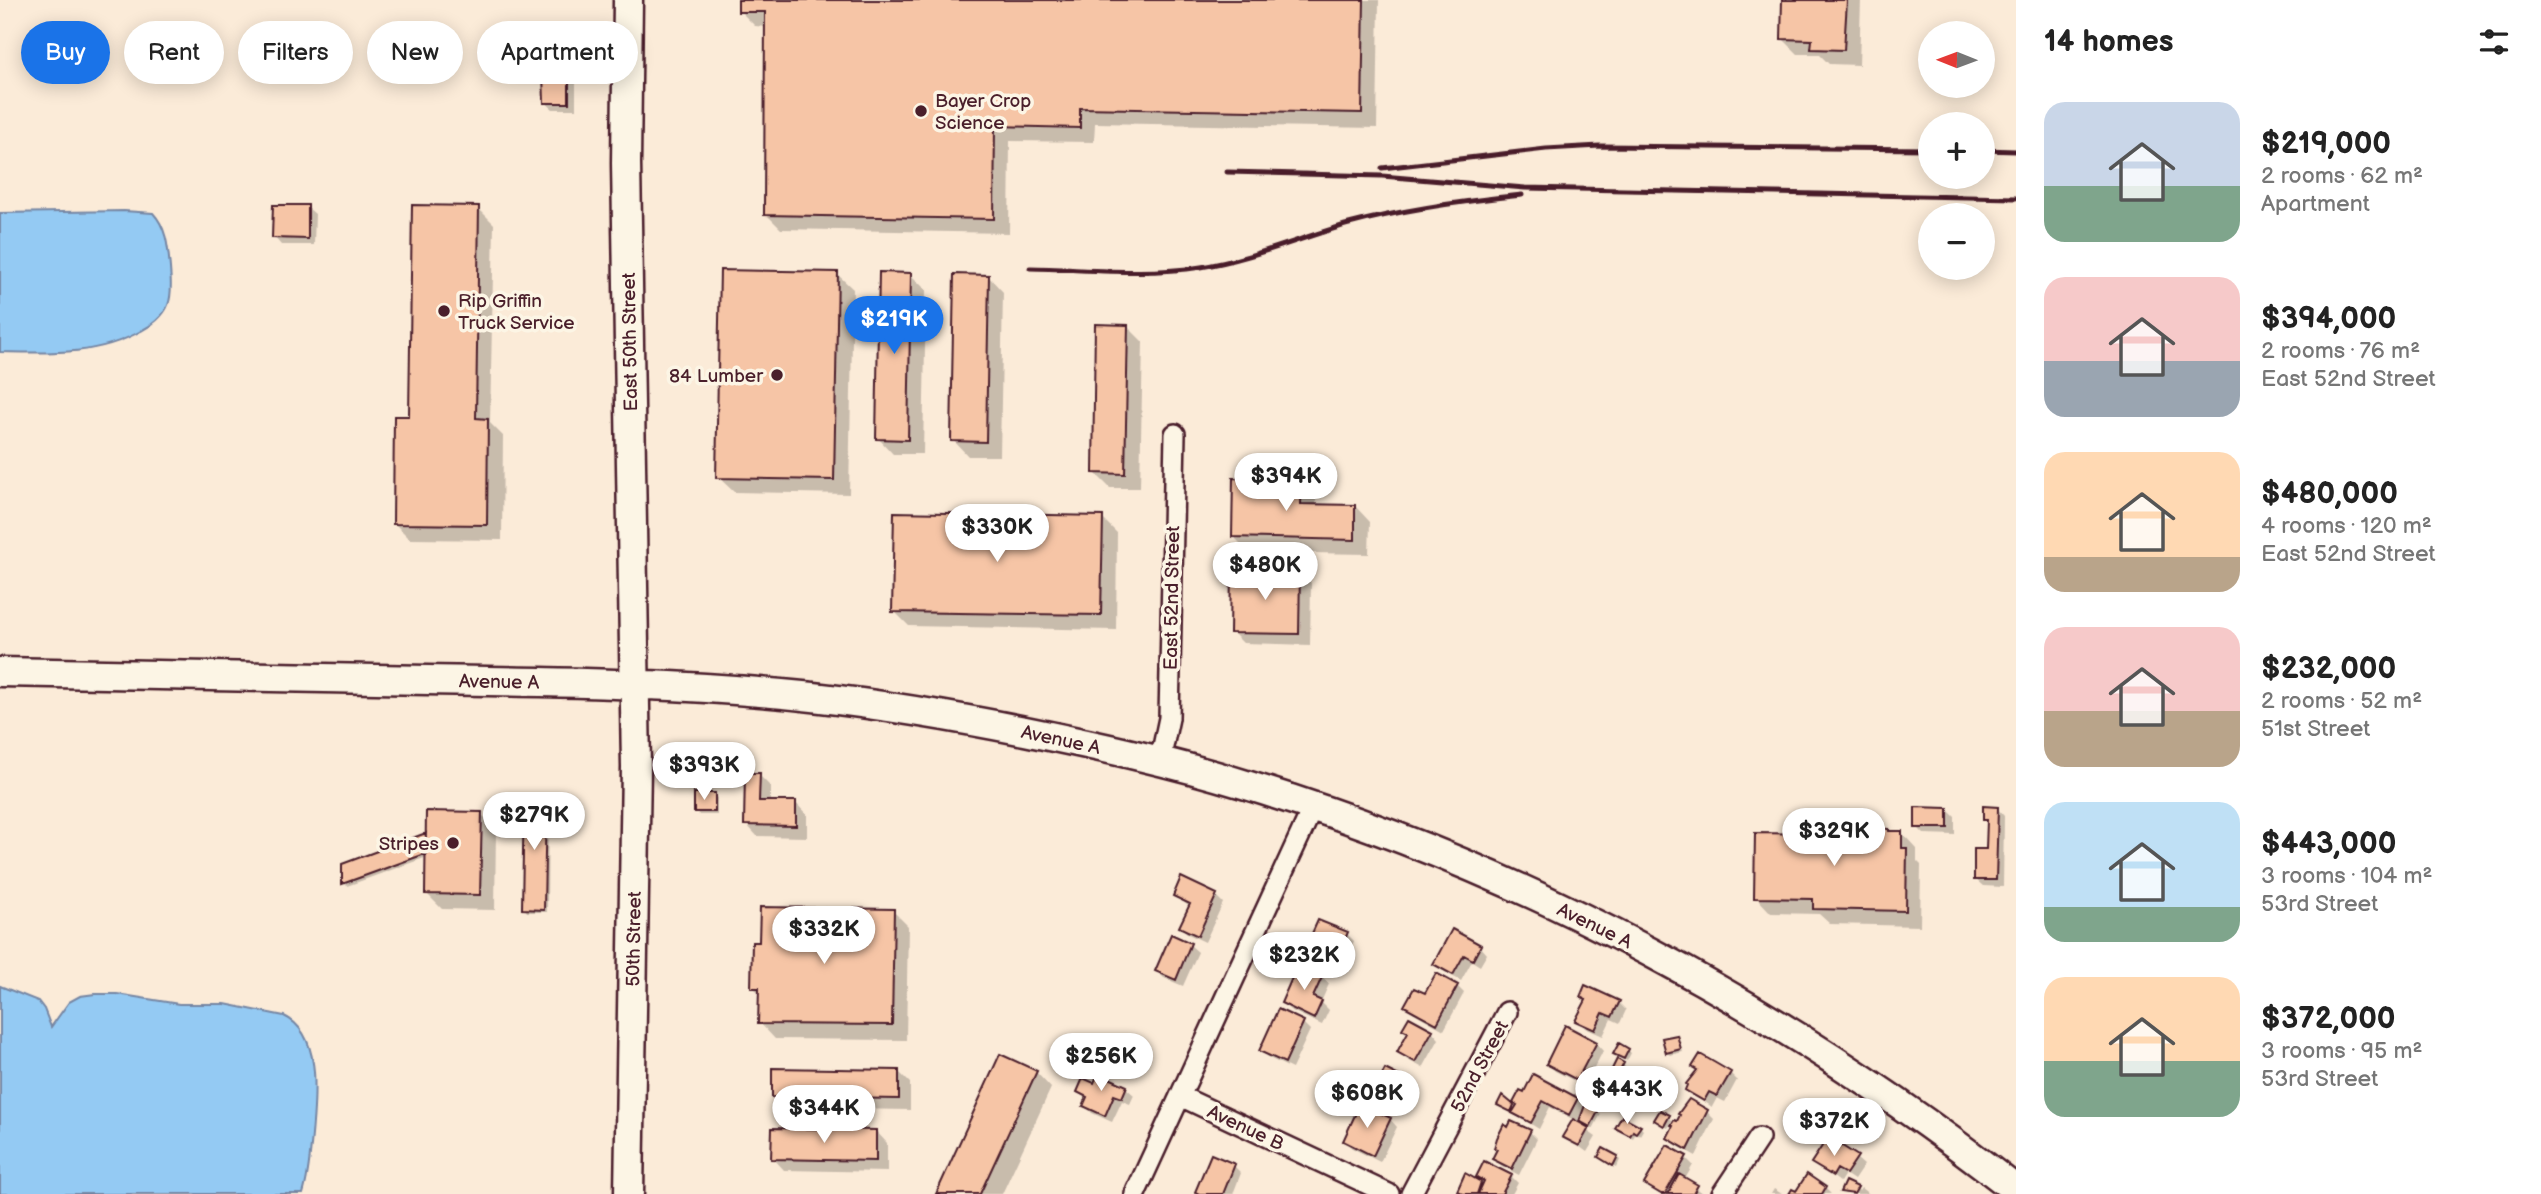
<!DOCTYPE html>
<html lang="en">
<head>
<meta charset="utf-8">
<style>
  body { margin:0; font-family:"Balsamiq Sans",sans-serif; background:#f2f2f2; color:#222; height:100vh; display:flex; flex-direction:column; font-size:26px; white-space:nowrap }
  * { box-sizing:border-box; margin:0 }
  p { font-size:23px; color:#767676 }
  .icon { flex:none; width:38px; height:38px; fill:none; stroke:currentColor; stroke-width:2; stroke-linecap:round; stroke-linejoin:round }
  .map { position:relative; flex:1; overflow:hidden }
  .panel { display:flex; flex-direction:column; background:#fff; width:525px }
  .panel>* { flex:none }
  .top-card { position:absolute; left:21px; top:21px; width:665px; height:63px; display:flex; gap:14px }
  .needle { width:46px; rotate:271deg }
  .buttons { position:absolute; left:1918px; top:21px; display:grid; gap:14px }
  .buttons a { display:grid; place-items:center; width:77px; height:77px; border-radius:50%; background:#fff; box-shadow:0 4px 18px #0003; font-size:35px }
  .price { position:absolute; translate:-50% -60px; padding:0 16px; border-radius:24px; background:#fff; color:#222; font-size:23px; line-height:46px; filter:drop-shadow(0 2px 4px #0008) }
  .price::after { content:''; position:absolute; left:50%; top:42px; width:21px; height:16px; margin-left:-10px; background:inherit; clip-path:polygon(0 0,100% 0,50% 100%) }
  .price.active { background:#1a73e8; color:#fff }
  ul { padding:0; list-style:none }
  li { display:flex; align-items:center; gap:21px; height:175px; padding:0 28px }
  li span { display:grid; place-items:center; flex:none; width:196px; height:140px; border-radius:21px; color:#555 }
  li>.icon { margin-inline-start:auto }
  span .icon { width:84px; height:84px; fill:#fffc; stroke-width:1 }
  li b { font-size:30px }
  h2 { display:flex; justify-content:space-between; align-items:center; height:84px; padding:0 28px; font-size:30px }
  .pill { padding:0 24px; border-radius:32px; background:#fff; box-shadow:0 4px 18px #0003; font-size:24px; line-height:63px }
  .pill.active { background:#1a73e8; color:#fff }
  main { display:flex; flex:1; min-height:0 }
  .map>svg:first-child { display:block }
  .water { fill:#94caf3; stroke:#7686a3; stroke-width:2 }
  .shadow { fill:#0003 }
  .building { fill:#f6c5a6; stroke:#4a1f2b; stroke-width:2 }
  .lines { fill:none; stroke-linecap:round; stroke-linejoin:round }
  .street-casing { stroke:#4a1f2b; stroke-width:24 }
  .secondary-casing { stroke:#4a1f2b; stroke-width:33 }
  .street { stroke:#fcf5e5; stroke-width:19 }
  .secondary { stroke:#fcf5e5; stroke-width:28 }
  .rail { stroke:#4a1f2b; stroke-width:5 }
  .poi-dot { fill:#4a1f2b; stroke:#fcf5e5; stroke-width:2.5 }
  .labels { text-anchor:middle; stroke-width:7; stroke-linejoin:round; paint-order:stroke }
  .poi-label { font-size:19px; fill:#4a1f2b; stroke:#fcf5e5; text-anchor:start }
  .street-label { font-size:19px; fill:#4a1f2b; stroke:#fcf5e5 }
</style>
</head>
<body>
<main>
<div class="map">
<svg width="2016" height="1194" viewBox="0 0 2016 1194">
  <rect width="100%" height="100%" fill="#fbebd8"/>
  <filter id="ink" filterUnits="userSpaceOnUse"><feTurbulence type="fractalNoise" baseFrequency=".0143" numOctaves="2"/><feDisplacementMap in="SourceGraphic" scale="14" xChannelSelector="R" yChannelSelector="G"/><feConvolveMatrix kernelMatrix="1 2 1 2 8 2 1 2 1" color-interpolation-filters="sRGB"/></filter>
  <g filter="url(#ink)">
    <path class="water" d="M124 211 153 213C167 228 168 248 170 268 171 279 172 295 168 305 164 316 151 326 141 331 97 356 49 353 0 352V213Z
      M0 986 38 1001 44 1009 51 1027 69 1002 80 996 95 994H117L179 1004H225L284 1016C323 1034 315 1099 312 1135 310 1155 309 1174 303 1194H0Z"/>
    <path class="shadow" d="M740 0H1379L1377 128 1095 123 1094 142 1010 141 1009 233 781 229 766 214V27L755 26 740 11Z
      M1783 0H1861L1859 65 1829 64 1819 54H1798L1783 39Z
      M569 75 576 82V109H553L545 102Z
      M307 207 315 214 314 245H281L274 237Z
      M478 208 494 224 490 423 503 436 502 540 410 539 394 523 410 418Z
      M837 274 853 289 849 494 734 492 718 477Z
      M911 275 926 290 923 454H893L878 438Z
      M988 276 1003 292 1000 456H968L953 440Z
      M1127 326 1143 342 1140 488H1110L1094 472Z
      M1301 481 1316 496V506H1355L1370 522 1369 554 1249 552 1234 537Z
      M1102 518 1117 533 1116 630 909 626 894 611Z
      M1300 571 1311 583 1310 645 1243 643 1232 632Z
      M759 775 770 786V803H796L807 815V837L757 836 746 824Z
      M714 795 717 798V815H699L696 811Z
      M545 796 548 800 547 912H527L524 908Z
      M1997 808 2004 816 2003 887 1983 886 1975 879 1988 851V823L1984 819Z
      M1948 810 1955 817V835L1924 834 1917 827Z
      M481 814 496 829 495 910 442 909 427 894V857L347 886 344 883V865Z
      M1889 830 1891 833H1902L1917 849V861L1921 865 1920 926 1830 924 1819 914 1771 913 1756 897 1816 836Z
      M1175 896H1216L1223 903 1205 942 1188 934 1181 927 1190 907Z
      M893 911 908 926 906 1040 775 1039 760 1023V994L753 987Z
      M1347 934 1354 941 1339 976 1318 967 1311 960 1318 943 1312 938Z
      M1171 937 1190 945 1198 952 1183 986 1164 978 1157 971Z
      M1480 946 1487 954 1480 966 1472 961 1461 981 1443 971 1435 964Z
      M1322 977 1329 984 1321 1002 1329 1010 1322 1025 1290 1010 1283 1003Z
      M1457 986 1464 993 1444 1030 1414 1013 1407 1006 1426 996Z
      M1582 997 1619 1003 1626 1010 1620 1023 1611 1019 1603 1036 1585 1028 1578 1020 1587 1002Z
      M1303 1023 1310 1030 1292 1069 1269 1058 1262 1050Z
      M1404 1028 1432 1031 1439 1039 1423 1068 1406 1059 1399 1052 1409 1033Z
      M1677 1036 1683 1052 1670 1055 1667 1052Z
      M1596 1043 1603 1051 1585 1086 1555 1071 1548 1063Z
      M1628 1050 1631 1053 1627 1061 1618 1056Z
      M1623 1065 1626 1068 1622 1077 1616 1074Z
      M899 1072 910 1083V1110L785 1108 774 1096Z
      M1036 1072 1051 1088 1002 1194H938Z
      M1730 1073 1737 1080 1725 1102 1717 1098 1712 1107 1687 1089Z
      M1099 1076 1126 1088 1134 1095 1130 1104 1122 1101 1112 1122 1092 1113 1085 1106 1087 1100 1079 1092 1095 1085Z
      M1534 1076 1577 1099 1586 1108 1601 1114 1593 1129 1585 1124V1111L1583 1110 1576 1123 1596 1137 1587 1152 1565 1136 1574 1120 1550 1107 1539 1129 1503 1107 1513 1106 1516 1109Z
      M1404 1081 1411 1088 1396 1116 1379 1106 1371 1099Z
      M1707 1112 1714 1119 1696 1156 1676 1145 1669 1137 1675 1126Z
      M1669 1117 1672 1120 1668 1128 1660 1123Z
      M1390 1119 1397 1127 1380 1162 1352 1148 1345 1141Z
      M1640 1127 1643 1130 1640 1135 1636 1133 1633 1138 1617 1128Z
      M876 1131 887 1143V1172L784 1170 773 1158Z
      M1530 1132 1537 1139 1519 1175 1502 1166 1494 1159Z
      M1600 1157H1617L1620 1160 1617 1167Z
      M1686 1158 1693 1165 1685 1179 1704 1194H1659L1646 1184Z
      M1856 1158 1864 1165 1854 1180 1845 1174 1840 1182 1813 1162Z
      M1234 1166 1241 1173 1233 1194H1199Z
      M1511 1176 1518 1183 1512 1194H1463L1459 1191 1474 1179 1483 1187 1485 1184 1478 1177Z
      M1825 1188 1831 1194H1791L1796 1193Z
      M1857 1188 1859 1191 1861 1188 1869 1194H1845L1842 1191Z
      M1774 1189 1782 1194H1771Z"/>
    <path class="building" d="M738 0H1364L1362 113 1080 108V128L995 126 994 219 764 215 765 12H738Z
      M1782 0H1847L1844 50 1811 49 1812 40 1781 39Z
      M543 73H569V103H544Z
      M273 205H308V239L272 238Z
      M412 205 479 206 476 418 488 419 487 525 393 524 394 416H409Z
      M720 270 838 272 834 480 716 478Z
      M879 272 911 273 908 440 876 439Z
      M954 274 989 275 986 442 951 441Z
      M1095 324 1128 325 1125 474 1093 473Z
      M1233 478 1302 479 1301 504 1355 505V540L1232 537Z
      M894 512 1103 516 1101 615 892 612Z
      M1231 569 1300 570 1299 634 1230 633Z
      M745 773H760L759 801H796V826L744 825Z
      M694 793H715V812H694Z
      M524 794 546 795 544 910 522 909Z
      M1983 806 1998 807 1996 880H1974V849H1986L1987 820H1983Z
      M1915 807 1948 808V828H1915Z
      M426 811 482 812 480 895 425 894Z
      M1814 827 1889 829V831H1902V848H1907L1906 911 1813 909V899L1754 898 1755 833 1814 834Z
      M426 833 425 854 342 884V864Z
      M1181 877 1217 894 1198 936 1179 927 1190 904 1173 896Z
      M760 907 894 909 892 1025 758 1024 759 988H751L752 942H759Z
      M1318 920 1348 932 1332 970 1309 960 1317 941 1310 938Z
      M1452 929 1481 945 1473 960 1464 955 1453 975 1433 964Z
      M1171 934 1191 943 1176 980 1155 971Z
      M1298 964 1323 975 1313 997 1322 1001 1314 1019 1281 1003Z
      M1436 973 1458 985 1437 1024 1404 1006 1414 988 1425 993Z
      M1585 985 1620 1001 1612 1017 1603 1013 1595 1030 1575 1021 1586 1000 1580 997Z
      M1278 1009 1304 1021 1285 1063 1259 1051Z
      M1409 1017 1433 1030 1415 1062 1397 1052 1408 1032 1402 1029Z
      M1565 1025 1597 1042 1577 1080 1546 1064Z
      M1677 1035 1681 1049 1666 1053 1662 1038Z
      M1619 1043 1629 1049 1624 1059 1613 1054Z
      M1000 1054 1037 1071 980 1194H936Z
      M1700 1054 1731 1072 1717 1096 1709 1092 1704 1101 1685 1090 1687 1085 1686 1084 1697 1070 1692 1067Z
      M1617 1059 1624 1063 1618 1075 1611 1071Z
      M772 1068 899 1070V1099L772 1097Z
      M1385 1069 1405 1079 1388 1110 1369 1099Z
      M1098 1073 1127 1086 1122 1098 1114 1095 1105 1116 1083 1106 1087 1097 1077 1092 1083 1078 1094 1083Z
      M1533 1074 1578 1098 1569 1115 1543 1101 1531 1123 1512 1113 1517 1105 1513 1103 1520 1090 1524 1092Z
      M1502 1095 1514 1105 1511 1112 1497 1105Z
      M1689 1099 1708 1110 1688 1150 1667 1138 1673 1126 1671 1125 1674 1120 1677 1121 1680 1115 1678 1114Z
      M1586 1103 1599 1110 1590 1127 1579 1121Z
      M1360 1104 1391 1118 1373 1156 1343 1141Z
      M1660 1110 1670 1115 1664 1126 1654 1120Z
      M1622 1116 1641 1126 1636 1133 1633 1131 1630 1136 1615 1128Z
      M1573 1119 1589 1128 1579 1146 1562 1137Z
      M1511 1121 1531 1130 1512 1169 1492 1159 1497 1149 1494 1148 1497 1138 1504 1124 1508 1127Z
      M772 1128 876 1130V1161L771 1159Z
      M1828 1137 1858 1156 1846 1174 1837 1169 1833 1176 1811 1163Z
      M1667 1145 1687 1156 1665 1194H1661L1644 1184Z
      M1603 1148 1618 1156 1613 1166 1598 1157Z
      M1211 1154 1235 1164 1223 1194H1199L1195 1192Z
      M1484 1161 1512 1175 1502 1194H1478L1484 1181 1476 1177Z
      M1465 1173 1481 1182 1477 1194H1463L1457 1191Z
      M1679 1174 1698 1185 1693 1194H1668Z
      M1807 1174 1826 1187 1822 1194H1789L1792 1189 1796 1191Z
      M1845 1181 1858 1187 1854 1194 1840 1192Z"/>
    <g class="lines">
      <g class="street-casing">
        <path id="street" d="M1160 761 1169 718 1175 434
          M1180 1096 1389 1194
          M1135 1194 1313 807
          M1411 1194 1507 1012
          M1722 1194 1759 1138"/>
      </g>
      <g class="secondary-casing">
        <path id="secondary" d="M628 0 626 163 636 767 629 1194
          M0 672C143 675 286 677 428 680 557 682 685 683 813 697 884 705 955 717 1025 731 1098 746 1172 762 1243 784 1524 869 1786 1010 2016 1190"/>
      </g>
      <use href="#street" class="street"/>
      <use href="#secondary" class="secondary"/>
      <path class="rail" d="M1983 150 2016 151
        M1382 168 1546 149 1600 146 1930 149
        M1227 172 1382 176 1525 188 2016 198
        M1030 268C1086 269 1145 276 1201 267 1252 259 1299 238 1349 224 1405 209 1463 201 1522 195"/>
    </g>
  </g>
  <g class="poi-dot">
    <circle cx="921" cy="111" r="7"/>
    <circle cx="444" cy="311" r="7"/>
    <circle cx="777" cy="375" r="7"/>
    <circle cx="453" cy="843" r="7"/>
  </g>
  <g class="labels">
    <g class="poi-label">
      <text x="935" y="107">Bayer Crop<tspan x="935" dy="22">Science</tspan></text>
      <text x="458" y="307">Rip Griffin<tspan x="458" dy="22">Truck Service</tspan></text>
      <text x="763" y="382" text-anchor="end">84 Lumber</text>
      <text x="439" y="850" text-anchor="end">Stripes</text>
    </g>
    <g class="street-label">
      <text transform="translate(629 342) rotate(-91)" y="7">East 50th Street</text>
      <text transform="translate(1171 598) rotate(-89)" y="7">East 52nd Street</text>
      <text transform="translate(499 681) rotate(1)" y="7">Avenue A</text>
      <text transform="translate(1061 739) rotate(12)" y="7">Avenue A</text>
      <text transform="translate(1595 925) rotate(26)" y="7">Avenue A</text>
      <text transform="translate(633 939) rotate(-89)" y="7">50th Street</text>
      <text transform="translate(1479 1066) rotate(-62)" y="7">52nd Street</text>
      <text transform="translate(1246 1127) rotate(25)" y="7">Avenue B</text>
    </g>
  </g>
</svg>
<div class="buttons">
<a><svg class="needle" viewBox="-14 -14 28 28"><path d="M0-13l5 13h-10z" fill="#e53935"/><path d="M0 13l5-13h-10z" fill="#767676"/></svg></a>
<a>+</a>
<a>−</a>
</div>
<b class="price active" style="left:894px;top:356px">$219K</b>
<b class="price" style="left:1286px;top:513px">$394K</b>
<b class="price" style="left:997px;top:564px">$330K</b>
<b class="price" style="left:1265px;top:602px">$480K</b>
<b class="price" style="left:704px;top:802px">$393K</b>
<b class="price" style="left:534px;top:852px">$279K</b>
<b class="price" style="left:1834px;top:868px">$329K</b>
<b class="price" style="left:824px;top:966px">$332K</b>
<b class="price" style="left:1304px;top:992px">$232K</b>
<b class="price" style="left:1101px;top:1093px">$256K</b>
<b class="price" style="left:1627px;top:1126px">$443K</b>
<b class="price" style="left:1367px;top:1130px">$608K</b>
<b class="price" style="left:824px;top:1145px">$344K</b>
<b class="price" style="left:1834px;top:1158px">$372K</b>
<div class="top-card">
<a class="pill active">Buy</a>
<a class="pill">Rent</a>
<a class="pill">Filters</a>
<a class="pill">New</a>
<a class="pill">Apartment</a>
</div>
</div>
<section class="panel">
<h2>14 homes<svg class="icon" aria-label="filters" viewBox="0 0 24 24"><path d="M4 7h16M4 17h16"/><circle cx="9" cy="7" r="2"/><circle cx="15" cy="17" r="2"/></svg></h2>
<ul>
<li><span style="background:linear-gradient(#c9d6e8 60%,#7fa58c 0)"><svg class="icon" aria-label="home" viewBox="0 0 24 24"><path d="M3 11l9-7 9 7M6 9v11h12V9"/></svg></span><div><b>$219,000</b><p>2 rooms · 62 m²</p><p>Apartment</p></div></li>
<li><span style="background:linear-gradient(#f6c9c9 60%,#9aa5b1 0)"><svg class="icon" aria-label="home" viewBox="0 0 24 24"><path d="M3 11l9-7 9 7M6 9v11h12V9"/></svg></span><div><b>$394,000</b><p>2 rooms · 76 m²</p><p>East 52nd Street</p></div></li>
<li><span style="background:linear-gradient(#ffd9b3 75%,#b9a48a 0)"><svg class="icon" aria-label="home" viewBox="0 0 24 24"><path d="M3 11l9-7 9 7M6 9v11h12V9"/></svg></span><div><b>$480,000</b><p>4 rooms · 120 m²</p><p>East 52nd Street</p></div></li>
<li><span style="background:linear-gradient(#f6c9c9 60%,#b9a48a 0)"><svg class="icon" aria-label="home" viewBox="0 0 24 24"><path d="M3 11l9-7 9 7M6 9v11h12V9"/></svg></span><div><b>$232,000</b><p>2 rooms · 52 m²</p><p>51st Street</p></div></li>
<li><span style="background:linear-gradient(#bfe0f5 75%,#7fa58c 0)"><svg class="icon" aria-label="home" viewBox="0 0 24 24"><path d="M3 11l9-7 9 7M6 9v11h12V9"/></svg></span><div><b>$443,000</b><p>3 rooms · 104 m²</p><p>53rd Street</p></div></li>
<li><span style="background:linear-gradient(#ffd9b3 60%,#7fa58c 0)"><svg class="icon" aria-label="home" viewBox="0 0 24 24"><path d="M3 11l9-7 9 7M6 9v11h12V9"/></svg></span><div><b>$372,000</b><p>3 rooms · 95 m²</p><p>53rd Street</p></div></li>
</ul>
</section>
</main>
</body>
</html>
